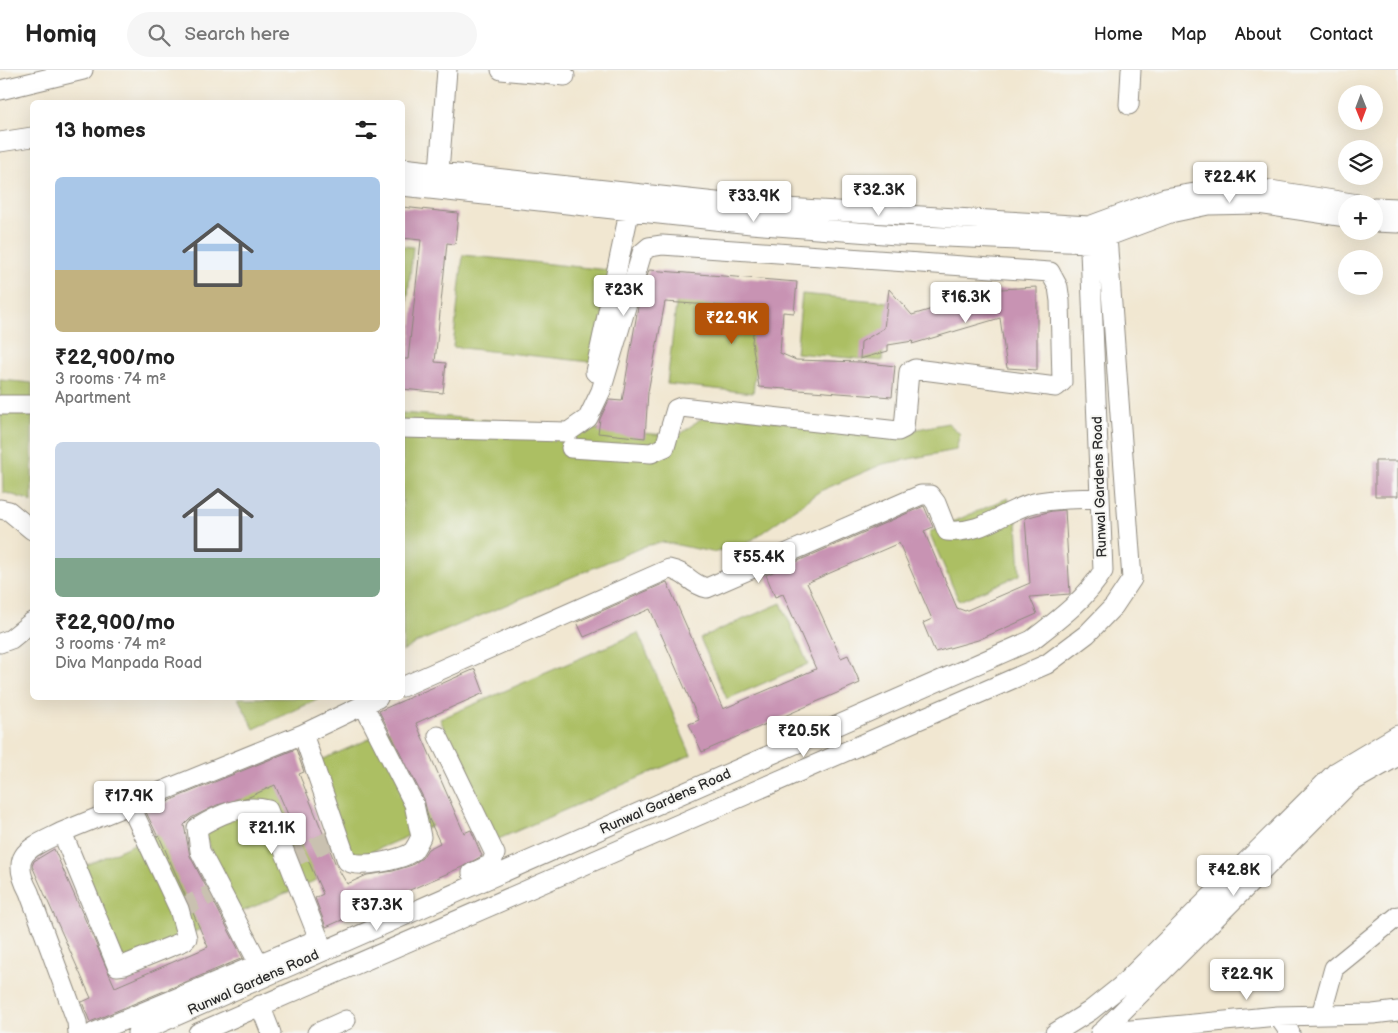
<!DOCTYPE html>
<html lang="en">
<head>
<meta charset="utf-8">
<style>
  body { margin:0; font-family:"Balsamiq Sans",sans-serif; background:#f6f6f6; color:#222; height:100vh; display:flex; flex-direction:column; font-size:19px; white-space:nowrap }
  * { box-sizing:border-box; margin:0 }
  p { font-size:16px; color:#767676 }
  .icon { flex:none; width:28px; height:28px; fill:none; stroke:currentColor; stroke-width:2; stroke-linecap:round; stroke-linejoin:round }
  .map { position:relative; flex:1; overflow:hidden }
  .sheet { position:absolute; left:30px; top:30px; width:375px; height:600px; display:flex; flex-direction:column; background:#fff; border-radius:8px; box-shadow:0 5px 20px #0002 }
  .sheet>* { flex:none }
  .needle { width:32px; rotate:179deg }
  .tools { position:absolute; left:1338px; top:15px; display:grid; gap:10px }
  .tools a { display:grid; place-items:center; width:45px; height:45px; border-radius:50%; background:#fff; box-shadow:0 5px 20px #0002; font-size:25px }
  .price { position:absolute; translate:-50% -42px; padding:0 11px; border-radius:5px; background:#fff; color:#222; font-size:16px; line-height:32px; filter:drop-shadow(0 1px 2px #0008) }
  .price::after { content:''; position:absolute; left:50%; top:30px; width:15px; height:11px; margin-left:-8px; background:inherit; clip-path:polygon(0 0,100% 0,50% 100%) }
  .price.current { background:#b45309; color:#fff }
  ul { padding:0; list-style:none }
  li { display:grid; align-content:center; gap:10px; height:265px; padding:0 25px }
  li span { display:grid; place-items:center; height:155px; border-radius:8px; color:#555 }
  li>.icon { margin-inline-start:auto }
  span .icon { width:90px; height:90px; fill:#fffc; stroke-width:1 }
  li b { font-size:21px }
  h2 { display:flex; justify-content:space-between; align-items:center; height:60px; padding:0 25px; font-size:21px }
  header { display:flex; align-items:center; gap:30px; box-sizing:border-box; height:70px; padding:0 25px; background:#fff; border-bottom:1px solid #e0e0e0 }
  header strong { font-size:24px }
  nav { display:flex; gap:28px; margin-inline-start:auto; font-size:18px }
  .search { width:350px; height:45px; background:#f6f6f6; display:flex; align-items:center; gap:12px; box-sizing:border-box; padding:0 18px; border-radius:28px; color:#767676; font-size:19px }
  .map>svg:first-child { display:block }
  .green { fill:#acbf63; stroke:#6c7547 }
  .building { fill:#c893b3 }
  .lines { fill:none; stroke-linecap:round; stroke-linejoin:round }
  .minor-tunnel { stroke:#c9c1b0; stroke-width:19; stroke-dasharray:19 9; stroke-linecap:butt }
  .minor-casing { stroke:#8e897e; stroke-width:21 }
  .minor { stroke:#fff; stroke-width:19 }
  .labels { text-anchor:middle; stroke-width:4; stroke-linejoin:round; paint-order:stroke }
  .street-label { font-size:14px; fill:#2b2b2b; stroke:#f6f6f2 }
</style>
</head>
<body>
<header>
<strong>Homiq</strong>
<div class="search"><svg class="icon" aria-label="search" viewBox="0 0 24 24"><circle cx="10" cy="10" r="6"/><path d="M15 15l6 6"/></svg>Search here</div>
<nav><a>Home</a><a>Map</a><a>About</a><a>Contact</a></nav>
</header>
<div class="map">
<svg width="1398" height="963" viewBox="0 0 1398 963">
  <rect width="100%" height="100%" fill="#f6f6f2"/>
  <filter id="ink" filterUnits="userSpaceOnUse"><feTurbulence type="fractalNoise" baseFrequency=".02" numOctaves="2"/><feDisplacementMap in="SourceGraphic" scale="10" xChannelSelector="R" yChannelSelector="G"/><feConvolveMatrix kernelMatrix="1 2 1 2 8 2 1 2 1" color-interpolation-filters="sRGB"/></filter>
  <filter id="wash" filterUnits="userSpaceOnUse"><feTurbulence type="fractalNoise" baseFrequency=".0096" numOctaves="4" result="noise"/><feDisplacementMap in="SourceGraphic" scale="20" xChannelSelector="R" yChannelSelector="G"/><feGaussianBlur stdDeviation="1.12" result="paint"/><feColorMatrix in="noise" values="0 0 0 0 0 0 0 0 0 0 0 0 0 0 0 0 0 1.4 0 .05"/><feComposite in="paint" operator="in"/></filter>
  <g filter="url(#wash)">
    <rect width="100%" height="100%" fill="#f1e7d1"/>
    <path class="green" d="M403 176 413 177 403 271 402 176Z
      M463 185 628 202 618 295 453 277Z
      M679 208 765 217 753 323 667 314Z
      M802 224 888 232 882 291 796 283Z
      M0 310 32 313V433L29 430 3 422Z
      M402 343 678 366 699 350 717 343 882 366 948 353 960 364 956 380 883 394 820 421 745 475 712 482 663 472 645 476 416 573 403 581Z
      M1008 428 1017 452 1020 505 959 531 929 462Z
      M781 533 808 594 727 629 700 568Z
      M638 563 691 685 494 771 440 649Z
      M238 628H321L254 659Z
      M392 659 434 755 352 790 310 695Z
      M279 712 321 808 239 843 197 748Z
      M159 763 201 859 120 894 78 799Z"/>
    <g id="blocks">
      <path class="building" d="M402 137 458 143 455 174 447 173 435 292 446 293 443 323 402 319V289H408L421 170 402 168Z
        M649 200 797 212 794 243 783 242 780 283 796 290 860 292 895 296 892 327 759 317 752 272 756 238 665 232 648 322 645 368 598 363 600 349 609 330 622 331 638 237Z
        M1037 217V300L1007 298 1000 248 912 274 913 271 888 275V281L860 289 861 272 884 258 889 219 912 245 1000 219Z
        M1375 391H1398V426H1375Z
        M924 436 933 457 924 461 957 538 965 541 1030 513 1025 448 1052 441 1065 440 1070 524 1030 527 1037 544 978 570 935 582 923 553 932 549 899 473 807 513 841 588 848 585 860 613 702 682 689 654 699 650 650 539 584 567 577 552 667 512 723 639 816 599 783 524 775 527 766 505Z
        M475 599 484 623 416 653 464 763 471 760 482 786 462 797 326 857 315 828 323 824 275 715 249 727 217 735 191 748 184 755 190 786 243 888 90 952 82 932 91 928 32 796 34 791 54 779 115 917 208 877 159 766 158 767 146 742 180 726 296 679 304 702 299 704 336 795 347 814 367 805 393 801 412 795 422 788 428 779 440 773 428 747 424 729 379 641Z"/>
    </g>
  </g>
  <g filter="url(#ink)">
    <use href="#blocks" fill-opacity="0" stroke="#8e897e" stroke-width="1"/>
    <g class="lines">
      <path class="minor-tunnel" d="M288 790 339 766
        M179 839 220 820"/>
      <g class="minor-casing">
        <path id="minor" d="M501 0 565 6
          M0 20 83 0
          M1129 35 1131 0
          M0 72 32 67
          M402 98 753 136 1089 156 1165 128 1230 117 1270 120 1358 134
          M439 101 447 0
          M402 116 751 154 897 165 1090 173 1170 143 1208 135 1258 134 1346 147
          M1374 137 1398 138
          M1374 152 1398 153
          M595 302 632 129
          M0 335H32
          M402 358 568 362 588 348 601 321 642 183 649 177 662 175 1050 202 1058 217 1060 231 1062 312 1056 317 915 299 909 302 904 358 898 361 681 337 676 339 665 377 651 383 571 378
          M0 439 9 441 32 460
          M0 573 11 569 32 552
          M402 617 669 499C689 503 689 514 707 518L921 425H930L936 433 947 461C984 464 1002 441 1034 433 1055 428 1079 429 1100 428
          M303 664 347 791C358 799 403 790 413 781 416 777 419 771 421 767L414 734 363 634
          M438 666 495 784 491 794 472 803
          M62 762 117 896 125 895 184 871 187 868 179 839 130 735
          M259 894 200 781 197 758C218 745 242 733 268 740L319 869
          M260 935 271 963
          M1321 945 1334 898 1398 846
          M1278 946 1290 963
          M1102 962 1350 713 1398 686
          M78 963 77 952 29 822C8 783 30 778 62 762L303 664 378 628
          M93 963 311 872
          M137 963 1032 570C1059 549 1085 530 1103 501L1089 156
          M198 963 1047 594 1087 564 1114 536 1132 509 1107 166 1103 151
          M317 963 346 950
          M1055 963 1090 941 1120 917 1336 702 1398 665
          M1100 963 1278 946 1373 944 1398 941"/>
      </g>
      <use href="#minor" class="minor"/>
    </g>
  </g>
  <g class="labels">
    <g class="street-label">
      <text transform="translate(1099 417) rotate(-92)" y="5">Runwal Gardens Road</text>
      <text transform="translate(665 731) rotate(-24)" y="5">Runwal Gardens Road</text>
      <text transform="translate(253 912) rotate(-24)" y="5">Runwal Gardens Road</text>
    </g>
  </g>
</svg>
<div class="tools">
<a><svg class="needle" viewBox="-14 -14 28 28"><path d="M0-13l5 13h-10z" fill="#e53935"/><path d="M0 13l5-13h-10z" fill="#767676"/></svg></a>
<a><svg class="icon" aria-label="layers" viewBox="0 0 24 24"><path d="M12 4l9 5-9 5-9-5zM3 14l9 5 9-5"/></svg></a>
<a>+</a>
<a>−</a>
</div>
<b class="price" style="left:1230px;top:134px">₹22.4K</b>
<b class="price" style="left:879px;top:147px">₹32.3K</b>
<b class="price" style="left:754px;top:153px">₹33.9K</b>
<b class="price" style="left:624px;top:247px">₹23K</b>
<b class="price" style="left:966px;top:254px">₹16.3K</b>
<b class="price current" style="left:732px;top:275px">₹22.9K</b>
<b class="price" style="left:759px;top:514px">₹55.4K</b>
<b class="price" style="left:804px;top:688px">₹20.5K</b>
<b class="price" style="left:129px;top:753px">₹17.9K</b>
<b class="price" style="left:272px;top:785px">₹21.1K</b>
<b class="price" style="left:1234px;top:827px">₹42.8K</b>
<b class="price" style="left:377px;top:862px">₹37.3K</b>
<b class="price" style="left:1247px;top:931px">₹22.9K</b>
<section class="sheet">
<h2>13 homes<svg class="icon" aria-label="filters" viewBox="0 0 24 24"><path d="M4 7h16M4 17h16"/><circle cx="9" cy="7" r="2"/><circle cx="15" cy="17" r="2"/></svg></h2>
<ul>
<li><span style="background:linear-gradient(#a9c7e8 60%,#c2b280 0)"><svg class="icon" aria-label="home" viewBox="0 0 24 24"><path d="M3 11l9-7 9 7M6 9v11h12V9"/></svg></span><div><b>₹22,900/mo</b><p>3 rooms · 74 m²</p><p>Apartment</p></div></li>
<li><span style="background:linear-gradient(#c9d6e8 75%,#7fa58c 0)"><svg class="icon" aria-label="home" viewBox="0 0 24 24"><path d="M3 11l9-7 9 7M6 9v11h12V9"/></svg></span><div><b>₹22,900/mo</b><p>3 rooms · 74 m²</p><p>Diva Manpada Road</p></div></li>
</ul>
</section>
</div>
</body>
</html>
